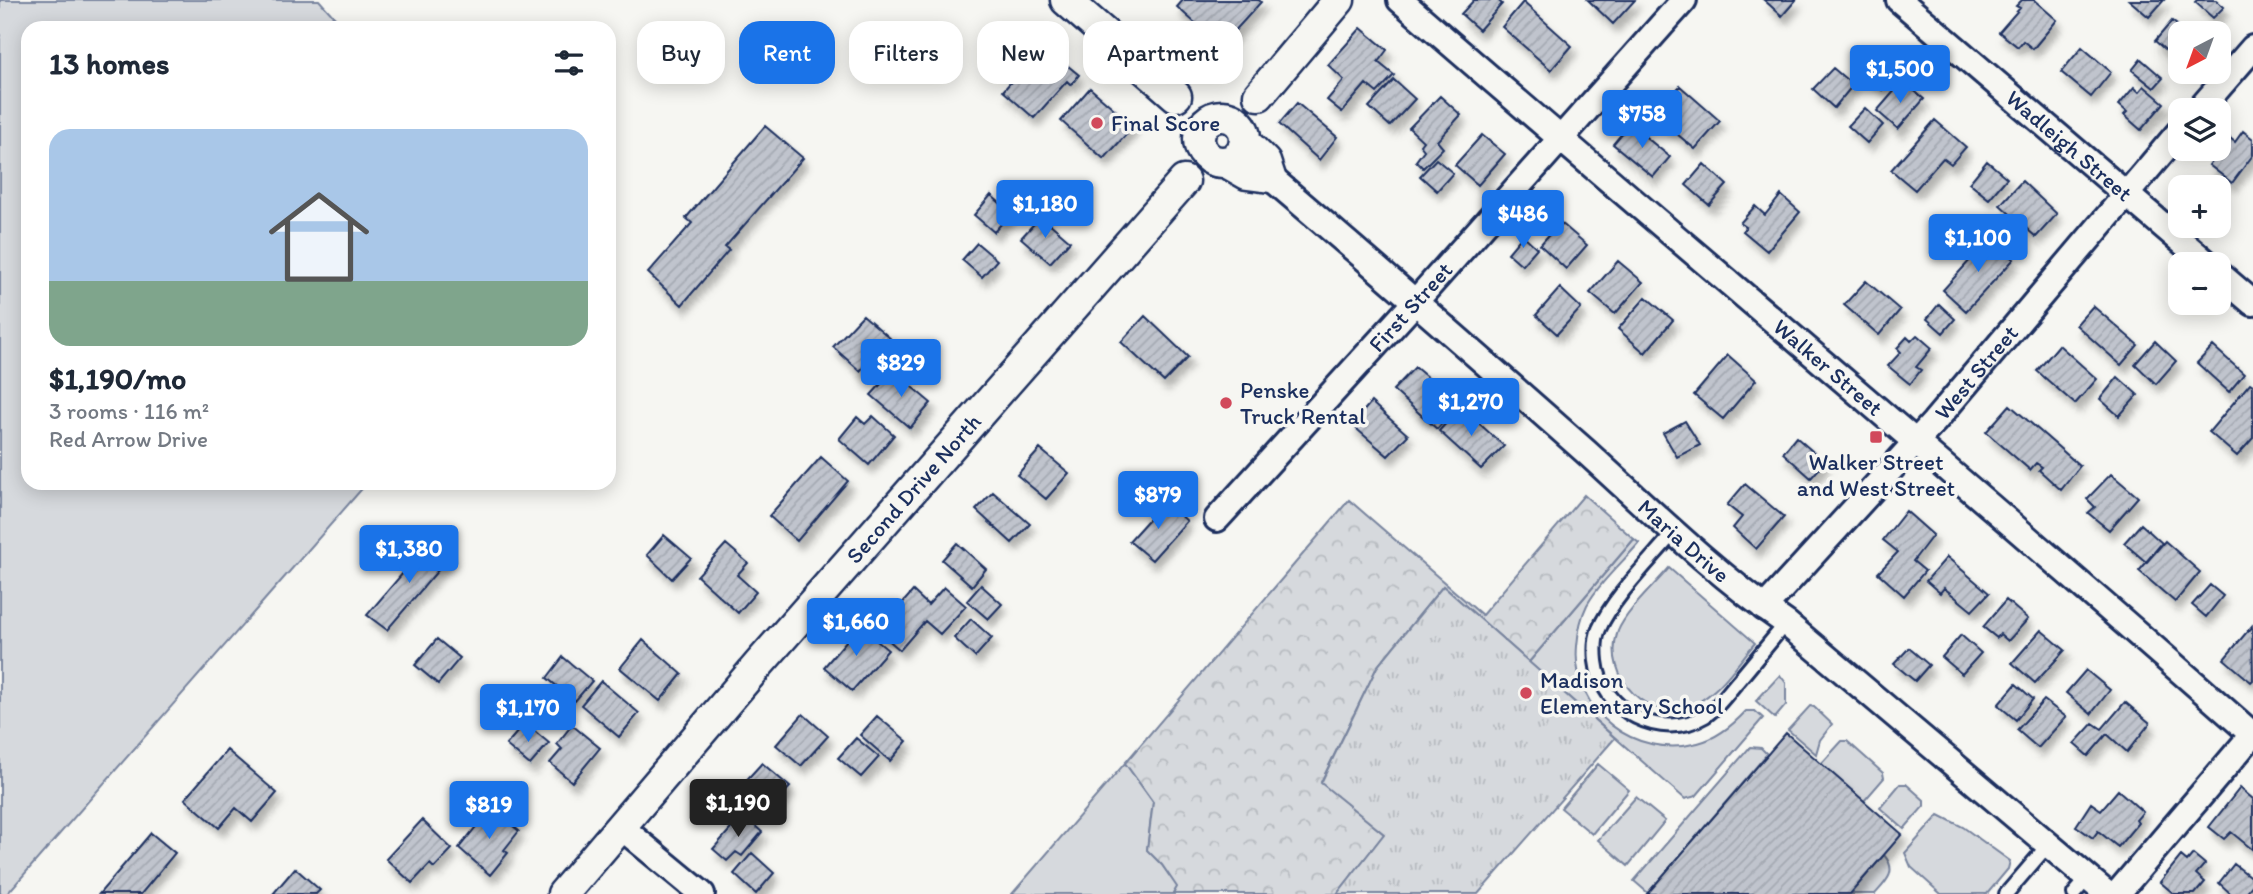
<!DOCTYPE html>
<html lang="en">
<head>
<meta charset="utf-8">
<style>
  body { margin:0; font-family:Itim,sans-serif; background:#f2f2f3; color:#1f2937; height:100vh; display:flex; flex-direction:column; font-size:26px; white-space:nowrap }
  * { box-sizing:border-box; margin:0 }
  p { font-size:23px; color:#747a83 }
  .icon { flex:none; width:38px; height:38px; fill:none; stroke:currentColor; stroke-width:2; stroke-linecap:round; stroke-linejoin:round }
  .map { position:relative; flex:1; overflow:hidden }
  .side { position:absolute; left:21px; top:21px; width:595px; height:469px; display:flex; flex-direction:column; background:#fff; border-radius:21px; box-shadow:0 4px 18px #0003 }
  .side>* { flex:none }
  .guide { position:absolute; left:637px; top:21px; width:665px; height:63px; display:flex; gap:14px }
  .needle { width:46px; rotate:221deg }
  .controls { position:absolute; left:2168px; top:21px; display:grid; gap:14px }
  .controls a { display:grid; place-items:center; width:63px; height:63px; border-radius:14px; background:#fff; box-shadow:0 4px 18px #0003; font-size:35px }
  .price { position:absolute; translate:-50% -60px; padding:0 16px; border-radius:7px; background:#1a73e8; color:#fff; font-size:23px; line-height:46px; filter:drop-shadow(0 2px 4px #0008) }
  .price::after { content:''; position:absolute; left:50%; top:42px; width:21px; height:16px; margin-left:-10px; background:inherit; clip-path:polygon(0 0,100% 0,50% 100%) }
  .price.selected { background:#222; color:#fff }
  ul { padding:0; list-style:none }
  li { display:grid; align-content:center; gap:14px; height:371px; padding:0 28px }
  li+li { border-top:2px solid #e0e1e3 }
  li span { display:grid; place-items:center; height:217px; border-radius:21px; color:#555 }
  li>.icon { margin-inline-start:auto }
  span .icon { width:126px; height:126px; fill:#fffc; stroke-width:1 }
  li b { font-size:30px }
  h2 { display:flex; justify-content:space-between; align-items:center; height:84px; padding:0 28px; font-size:30px }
  .chip { padding:0 24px; border-radius:21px; background:#fff; box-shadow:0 4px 18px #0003; font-size:24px; line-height:63px }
  .chip.selected { background:#1a73e8; color:#fff }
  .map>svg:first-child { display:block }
  .green { fill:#d6d9dd; stroke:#78849e; stroke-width:2 }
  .forest { fill:url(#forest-crowns); stroke:#78849e; stroke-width:2 }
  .park { fill:url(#park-tufts); stroke:#78849e; stroke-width:2 }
  .building { fill:url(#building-hatch); stroke:#1b2f5e; stroke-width:2; filter:url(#shadow) }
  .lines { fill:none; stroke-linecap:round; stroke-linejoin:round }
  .service-casing { stroke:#1b2f5e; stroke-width:18 }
  .minor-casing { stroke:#1b2f5e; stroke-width:30 }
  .tertiary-casing { stroke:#1b2f5e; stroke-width:35 }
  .service { stroke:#f6f6f2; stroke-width:12 }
  .minor { stroke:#f6f6f2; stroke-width:24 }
  .tertiary { stroke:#f6f6f2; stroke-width:30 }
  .poi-dot { fill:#d1495b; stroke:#f6f6f2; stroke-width:2.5 }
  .labels { text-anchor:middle; stroke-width:7; stroke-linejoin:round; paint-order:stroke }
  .poi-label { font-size:23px; fill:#1b2f5e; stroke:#f6f6f2; text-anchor:start }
  .street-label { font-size:23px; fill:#1b2f5e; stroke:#f6f6f2 }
</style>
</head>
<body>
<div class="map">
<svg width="2253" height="894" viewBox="0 0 2253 894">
  <defs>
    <pattern id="forest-crowns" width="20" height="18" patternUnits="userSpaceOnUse" patternTransform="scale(1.75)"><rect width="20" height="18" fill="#d6d9dd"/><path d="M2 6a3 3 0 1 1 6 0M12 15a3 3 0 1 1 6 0" fill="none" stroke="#b7bbc0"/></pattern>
    <pattern id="park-tufts" width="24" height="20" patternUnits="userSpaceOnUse" patternTransform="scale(1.75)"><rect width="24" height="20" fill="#d6d9dd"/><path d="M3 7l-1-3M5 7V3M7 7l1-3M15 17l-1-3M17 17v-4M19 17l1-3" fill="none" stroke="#b7bbc0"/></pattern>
    <pattern id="building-hatch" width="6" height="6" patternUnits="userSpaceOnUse" patternTransform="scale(1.75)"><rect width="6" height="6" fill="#c0c4cd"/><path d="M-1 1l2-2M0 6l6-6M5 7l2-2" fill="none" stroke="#a4a9b2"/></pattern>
    <filter id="shadow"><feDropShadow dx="4.5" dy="8" stdDeviation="3.5" flood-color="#0004"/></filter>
  </defs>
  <rect width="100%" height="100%" fill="#f6f6f2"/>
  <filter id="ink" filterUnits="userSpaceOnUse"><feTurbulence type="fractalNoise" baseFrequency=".0143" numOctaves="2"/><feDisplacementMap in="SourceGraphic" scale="14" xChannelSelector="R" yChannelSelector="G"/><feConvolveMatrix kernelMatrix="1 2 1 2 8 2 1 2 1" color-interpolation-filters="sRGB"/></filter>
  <g filter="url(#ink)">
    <path class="green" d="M0 0H319L344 28H28V483H367L7 894H0Z
      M1634 539 1639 543C1622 563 1600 582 1587 605 1581 617 1578 633 1577 646 1571 712 1636 760 1698 743 1718 738 1733 725 1746 711H1755L1763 718 1696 796 1685 799 1529 662Z
      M1669 568 1755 643C1737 664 1720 691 1695 704 1650 728 1601 676 1618 631 1626 611 1654 586 1669 568Z
      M1780 675 1786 683V705L1775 718 1756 701Z
      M1810 706 1814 707 1832 724 1820 740 1816 754 1788 730Z
      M1842 741H1847L1883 773 1884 778 1864 801 1821 764Z
      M1750 747 1761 748 1767 754 1648 893 1634 881Z
      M1125 763 1153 802 1147 850 1162 865 1178 887 1173 894H1012Z
      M1598 764 1629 790 1592 834 1561 808Z
      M1900 784H1906L1924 800V806L1904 829 1880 808Z
      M1636 797 1665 821 1628 866 1598 840Z
      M1939 815 1963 827 2010 861 2008 869 1987 894H1941L1911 867 1905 853Z
      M1884 855C1898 871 1887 881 1875 894H1850Z"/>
    <path class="forest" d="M1584 495 1634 539 1529 662 1443 586 1377 667 1321 782 1384 834 1337 894H1173L1177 887 1162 865 1147 850 1153 802 1125 763 1349 500 1482 615Z"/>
    <path class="park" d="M1443 586 1615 738 1478 894H1337L1384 834 1321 783 1377 667Z"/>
    <path class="building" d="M1183 0H1259L1261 2 1221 46 1177 7Z
      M1474 0H1498L1502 4 1479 30 1461 14Z
      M1588 0H1635L1613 24Z
      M1764 0H1796L1782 16Z
      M2022 0H2034L2057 20 2033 49 2023 41 2018 47 1999 32 2020 8 2016 6Z
      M2129 0H2164L2149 17Z
      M2197 0H2216L2224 7 2213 18 2195 2Z
      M1523 2 1572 46 1551 70 1502 27Z
      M2172 21 2187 33H2180L2179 62 2155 41Z
      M1361 28 1387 50 1378 62 1394 75 1377 93 1366 84 1342 112 1327 100 1344 80 1328 65Z
      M1884 46 1905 64 1882 90 1863 72Z
      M2082 47 2111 72 2091 97 2061 72Z
      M1038 51 1051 61 1056 56 1079 75 1071 85 1067 81 1034 118 1003 91Z
      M2141 59 2163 78 2154 88 2132 70Z
      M1833 68 1853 85 1834 108 1813 89Z
      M1394 80 1415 99 1390 126 1369 107Z
      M1903 81 1924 99 1898 129 1877 111Z
      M1680 86 1720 121 1695 149 1654 115Z
      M2144 86 2164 103 2141 130 2124 115 2127 112 2119 105 2134 87 2139 92Z
      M1090 88 1134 126 1104 159 1061 121Z
      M1440 96 1461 115 1437 141 1443 148 1423 168 1416 161 1424 150 1420 145 1423 141 1409 128Z
      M1297 103 1337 137 1319 160 1279 124Z
      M1865 108 1883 125 1867 143 1848 126Z
      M1935 120 1966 147 1951 164 1943 158 1915 190 1891 170Z
      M1630 124 1670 157 1653 177 1613 144Z
      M765 126 803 158 725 247 729 250 682 305 648 273 692 223 686 218Z
      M2243 131 2253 139V155L2232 183 2209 165 2230 138 2235 142Z
      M1482 135 1505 154 1478 185 1455 165Z
      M1436 159 1453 173 1437 191 1420 176Z
      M1987 161 2007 178 1989 199 1969 183Z
      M1704 164 1727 185 1709 205 1686 185Z
      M2022 181 2057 214 2036 237 2000 205Z
      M991 195 1011 213 994 232 974 215Z
      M1781 195 1800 212 1767 251 1743 231 1746 227 1740 223 1755 206 1765 215Z
      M1041 216 1070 241 1050 263 1021 238Z
      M1560 222 1587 245 1566 269 1540 245Z
      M1523 235 1537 248 1522 265 1508 253Z
      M1990 238 2014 259 1966 311 1943 290Z
      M977 243 997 260 982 277 962 260Z
      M1618 261 1643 282 1615 314 1590 293Z
      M1866 281 1900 310 1879 335 1844 305Z
      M1560 288 1581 308 1557 334 1536 315Z
      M1646 297 1673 320 1645 353 1618 329Z
      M1939 304 1955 319 1943 333 1927 319Z
      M2093 306 2138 345 2121 365 2076 325Z
      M863 315 890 338 860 371 833 347Z
      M1145 316 1188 357 1164 382 1121 342Z
      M1917 335 1932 348 1916 367 1921 370 1910 384 1888 366 1901 352 1897 348 1907 337 1911 341Z
      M2155 341 2176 361 2156 384 2135 364Z
      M2059 345 2097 379 2075 404 2037 371Z
      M2213 346 2244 374 2229 392 2197 363Z
      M1728 355 1756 380 1723 419 1694 395Z
      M1415 367 1459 404 1437 429 1393 390Z
      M893 371 931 403 910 428 871 395Z
      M2118 377 2138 395 2119 416 2100 399Z
      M2250 383 2253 385V438L2237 456 2209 432Z
      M1371 402 1408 435 1388 456 1352 425Z
      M2010 405 2080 466 2061 490 2039 470 2042 467 2036 463 2030 470 1986 432Z
      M1461 407 1504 446 1481 469 1439 431Z
      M873 416 894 435 869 465 839 439 857 417 865 424Z
      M1685 421 1700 445 1677 457 1663 433Z
      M1796 437 1825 462 1811 478 1783 453Z
      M1040 449 1069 473 1046 499 1017 475Z
      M821 457 848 481 797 541 769 516Z
      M2111 474 2138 497 2109 530 2088 513 2095 507 2087 499Z
      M1745 484 1784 517 1756 549 1733 528 1742 517 1727 505Z
      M993 492 1030 524 1012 543 976 510Z
      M1165 501 1187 521 1152 560 1129 541Z
      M1906 511 1933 535 1913 561 1925 571 1904 596 1878 573 1898 552 1883 540Z
      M2141 524 2162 543 2146 562 2124 543Z
      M664 535 691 558 672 579 647 555Z
      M432 539 451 555 387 630 367 615Z
      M2165 541 2200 572 2175 602 2139 571Z
      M957 543 986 569 972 586 942 560Z
      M726 544 748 563 737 575 756 592 738 613 697 576Z
      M1947 557 1989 593 1972 611 1944 588 1940 593 1926 581Z
      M981 585 1002 604 988 619 967 601Z
      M2210 585 2223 596 2206 617 2192 605Z
      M944 587 966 606 940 634 925 621 900 650 878 631 913 591 928 605Z
      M2006 600 2028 619 2008 641 2000 634 1997 638 1983 627Z
      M971 619 992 638 975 657 954 638Z
      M859 626 888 650 852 691 824 667Z
      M2252 626 2253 680 2251 682 2224 659Z
      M2041 630 2065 650 2035 683 2012 663Z
      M1961 635 1981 653 1962 674 1942 657Z
      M437 639 460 658 438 684 415 665Z
      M643 640 682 674 660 701 620 668Z
      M1909 648 1929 665 1915 681 1894 664Z
      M563 657 592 681 575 701 547 678Z
      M2086 670 2110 690 2091 714 2066 693Z
      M601 681 639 713 619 737 581 705Z
      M2016 684 2033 699 2016 720 1998 705Z
      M2044 700 2066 717 2038 748 2017 730Z
      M2125 702 2150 723 2127 752 2107 734 2088 756 2074 744 2093 723 2102 729Z
      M803 714 828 736 801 766 776 745Z
      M877 716 907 741 890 761 860 735Z
      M525 723 549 743 530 765 506 745Z
      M572 725 600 748 572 782 550 763 562 749 557 744Z
      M1786 733 1902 834 1850 894H1647Z
      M856 738 879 757 861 777 838 758Z
      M227 750 277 793 252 822 236 808 219 828 185 799Z
      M762 763 790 787 769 810 741 786Z
      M2240 788 2253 799V850L2231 832 2224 839 2209 827Z
      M2118 790 2143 812 2136 820 2138 823 2118 847 2098 831 2093 838 2076 826 2091 803 2101 810Z
      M491 808 519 831 504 850 508 853 490 875 459 848Z
      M743 815 762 832 742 856 736 852 727 861 713 849Z
      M422 820 452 849 434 868 430 864 412 883 386 859Z
      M151 833 175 853 141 894H99Z
      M752 853 774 873 756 894 734 874Z
      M2193 854 2205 864 2196 874 2205 882 2195 894H2174L2160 882 2181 856 2187 861Z
      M2234 864 2253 879V884L2245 894H2231L2219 883Z
      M295 868 320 890 316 894H273Z"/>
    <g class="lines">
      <g class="service-casing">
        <path id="service" d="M1674 532C1652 559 1613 597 1599 629 1595 638 1595 651 1596 661 1601 711 1661 742 1705 716 1718 708 1728 692 1738 681 1754 662 1770 642 1786 623
          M2006 894 2048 845
          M2074 894 2088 878"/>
      </g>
      <g class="minor-casing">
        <g id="minor">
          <path id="s1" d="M1400 0C1683 246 1972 486 2253 735"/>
          <path id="s2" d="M1899 0 2208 264"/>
          <path d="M2199 110 2253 48"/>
          <path id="s3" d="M1270 177C1376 267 1481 359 1585 451 1650 510 1714 573 1786 623L2107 894"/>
          <path d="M2219 274 2253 303"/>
          <path id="s4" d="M1217 519 1416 301 1684 0"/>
          <path id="s5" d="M1764 608 1934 422 2180 131"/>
          <path d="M621 827 702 894"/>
          <path d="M2117 894 2253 734"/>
        </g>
      </g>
      <g class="tertiary-casing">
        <g id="tertiary">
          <path d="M1066 0 1176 96"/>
          <path d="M1259 95 1339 0"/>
          <circle cx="1222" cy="139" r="23"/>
          <path d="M1226 162 1247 174 1270 177 1265 162 1245 142"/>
          <path id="s6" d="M563 894 759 664 1184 181"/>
        </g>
      </g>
      <use href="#service" class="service"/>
      <use href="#minor" class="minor"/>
      <use href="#tertiary" class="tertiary"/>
    </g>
  </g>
  <g class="poi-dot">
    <circle cx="1097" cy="123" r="7"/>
    <circle cx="1226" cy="403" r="7"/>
    <rect x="1869" y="430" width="14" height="14" rx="3.5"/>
    <circle cx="1526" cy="693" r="7"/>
  </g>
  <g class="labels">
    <g class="poi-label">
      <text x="1111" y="131">Final Score</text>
      <text x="1240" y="398">Penske<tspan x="1240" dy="26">Truck Rental</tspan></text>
      <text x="1876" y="470" text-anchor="middle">Walker Street<tspan x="1876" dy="26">and West Street</tspan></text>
      <text x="1540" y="688">Madison<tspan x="1540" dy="26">Elementary School</tspan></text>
    </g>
    <g class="street-label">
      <text dy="8" stroke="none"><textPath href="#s2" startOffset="224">Wadleigh Street</textPath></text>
      <text dy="8" stroke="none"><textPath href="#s4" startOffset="287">First Street</textPath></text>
      <text dy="8" stroke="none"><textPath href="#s1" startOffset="564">Walker Street</textPath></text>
      <text dy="8" stroke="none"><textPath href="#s5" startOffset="317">West Street</textPath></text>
      <text dy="8" stroke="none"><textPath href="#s6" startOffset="536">Second Drive North</textPath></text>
      <text dy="8" stroke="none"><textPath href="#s3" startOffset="551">Maria Drive</textPath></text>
    </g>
  </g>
</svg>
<div class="controls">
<a><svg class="needle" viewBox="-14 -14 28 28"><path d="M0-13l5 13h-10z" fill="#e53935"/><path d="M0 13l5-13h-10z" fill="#747a83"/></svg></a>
<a><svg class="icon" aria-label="layers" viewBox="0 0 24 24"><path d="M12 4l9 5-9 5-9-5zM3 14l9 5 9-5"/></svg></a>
<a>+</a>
<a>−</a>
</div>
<b class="price" style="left:1900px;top:105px">$1,500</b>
<b class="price" style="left:1642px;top:150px">$758</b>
<b class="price" style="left:1045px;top:240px">$1,180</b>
<b class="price" style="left:1523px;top:250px">$486</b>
<b class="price" style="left:1978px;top:274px">$1,100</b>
<b class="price" style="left:901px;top:399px">$829</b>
<b class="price" style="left:1471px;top:438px">$1,270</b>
<b class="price" style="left:1158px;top:531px">$879</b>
<b class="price" style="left:409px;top:585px">$1,380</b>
<b class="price" style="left:856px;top:658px">$1,660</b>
<b class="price" style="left:528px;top:744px">$1,170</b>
<b class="price selected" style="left:738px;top:839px">$1,190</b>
<b class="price" style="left:489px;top:841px">$819</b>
<div class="guide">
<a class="chip">Buy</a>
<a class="chip selected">Rent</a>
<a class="chip">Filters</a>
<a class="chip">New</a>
<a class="chip">Apartment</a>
</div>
<section class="side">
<h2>13 homes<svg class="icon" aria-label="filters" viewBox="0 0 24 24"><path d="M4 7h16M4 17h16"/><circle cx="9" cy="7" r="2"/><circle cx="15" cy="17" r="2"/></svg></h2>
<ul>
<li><span style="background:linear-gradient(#a9c7e8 70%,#7fa58c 0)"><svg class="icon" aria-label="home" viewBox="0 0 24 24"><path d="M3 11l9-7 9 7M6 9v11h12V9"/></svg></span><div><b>$1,190/mo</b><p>3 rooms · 116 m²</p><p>Red Arrow Drive</p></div></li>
</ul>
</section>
</div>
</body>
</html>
